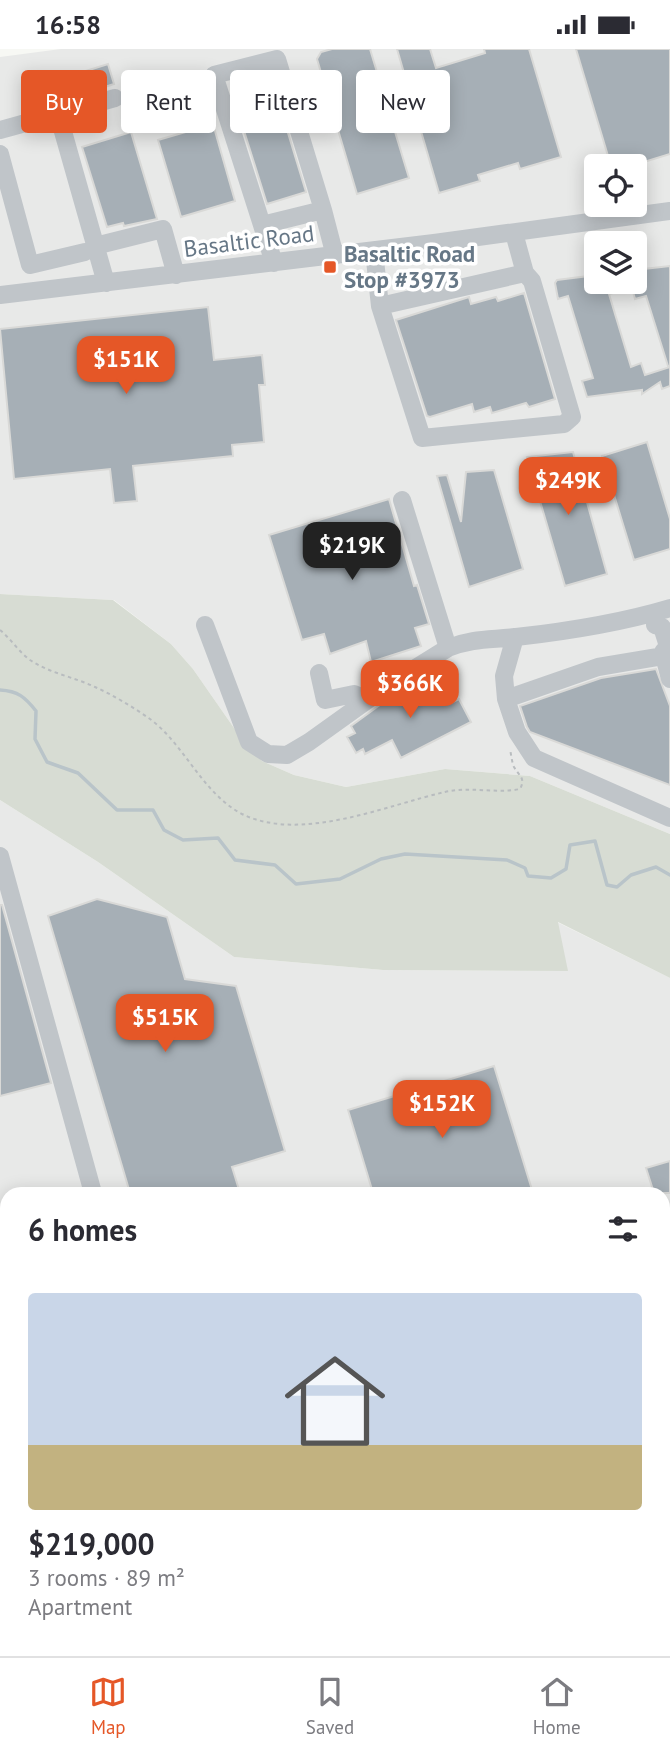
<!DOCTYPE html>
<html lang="en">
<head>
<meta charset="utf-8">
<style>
  body { margin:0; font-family:"PT Sans",sans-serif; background:#f2f2f3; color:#2b2b33; height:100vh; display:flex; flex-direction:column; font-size:26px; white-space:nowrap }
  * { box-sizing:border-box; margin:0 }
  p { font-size:23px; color:#7c7c81 }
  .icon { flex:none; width:38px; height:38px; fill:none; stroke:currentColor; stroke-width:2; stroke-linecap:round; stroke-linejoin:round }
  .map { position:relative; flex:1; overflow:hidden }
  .details { position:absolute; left:0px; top:1138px; width:670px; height:471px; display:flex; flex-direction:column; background:#fff; border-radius:21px 21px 0 0; box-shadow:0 4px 18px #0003 }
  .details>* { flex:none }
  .banner { position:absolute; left:21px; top:21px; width:628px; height:63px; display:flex; gap:14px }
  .tools { position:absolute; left:584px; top:105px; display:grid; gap:14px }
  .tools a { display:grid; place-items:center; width:63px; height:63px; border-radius:7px; background:#fff; box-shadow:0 4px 18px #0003; font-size:35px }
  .price { position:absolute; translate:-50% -60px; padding:0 16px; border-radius:14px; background:#e55727; color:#fff; font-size:23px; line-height:46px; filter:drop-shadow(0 2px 4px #0008) }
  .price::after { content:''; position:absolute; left:50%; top:42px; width:21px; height:16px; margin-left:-10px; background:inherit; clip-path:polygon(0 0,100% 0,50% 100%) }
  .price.current { background:#222; color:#fff }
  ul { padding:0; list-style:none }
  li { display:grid; align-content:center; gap:14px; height:371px; padding:0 28px }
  li span { display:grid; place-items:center; height:217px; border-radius:7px; color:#555 }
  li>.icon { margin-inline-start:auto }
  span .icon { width:126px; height:126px; fill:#fffc; stroke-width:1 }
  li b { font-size:30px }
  h2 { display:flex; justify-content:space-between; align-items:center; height:84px; padding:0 28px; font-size:30px }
  .chip { padding:0 24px; border-radius:7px; background:#fff; box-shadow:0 4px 18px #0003; font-size:24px; line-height:63px }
  .chip.current { background:#e55727; color:#fff }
  .status { display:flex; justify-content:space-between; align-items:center; height:49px; padding:0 35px; background:#fff; direction:ltr }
  .status svg { height:19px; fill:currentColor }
  .dock { display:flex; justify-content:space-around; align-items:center; height:98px; border-top:2px solid #e1e1e2; background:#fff; font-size:19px; color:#7c7c81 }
  .dock a { display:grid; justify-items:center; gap:4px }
  .dock .current { color:#e55727 }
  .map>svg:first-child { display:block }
  .built { fill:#e8e9e8; fill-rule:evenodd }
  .green { fill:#d7dcd3 }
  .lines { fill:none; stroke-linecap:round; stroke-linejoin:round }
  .stream { stroke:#b9c4c9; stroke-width:3.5 }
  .building { fill:#a6afb6; stroke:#d9d9d7; stroke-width:2 }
  .major-casing { stroke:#b4b9bd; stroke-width:25 }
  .path { stroke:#b8bcbf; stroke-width:2; stroke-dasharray:3.5 3.5; stroke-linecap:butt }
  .minor { stroke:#c0c5c9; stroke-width:18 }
  .major { stroke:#fff; stroke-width:23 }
  .poi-dot { fill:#e55727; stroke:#fff; stroke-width:2.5 }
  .labels { text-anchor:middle; stroke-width:7; stroke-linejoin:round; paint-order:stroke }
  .street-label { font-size:23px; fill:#667786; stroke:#fff }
  .poi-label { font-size:23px; font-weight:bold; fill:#667786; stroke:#fff; text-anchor:start }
</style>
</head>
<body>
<div class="status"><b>16:58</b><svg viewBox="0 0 49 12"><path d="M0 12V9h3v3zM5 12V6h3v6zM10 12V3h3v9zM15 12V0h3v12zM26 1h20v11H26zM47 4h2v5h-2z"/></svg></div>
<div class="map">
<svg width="670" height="1607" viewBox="0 0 670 1607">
  <rect width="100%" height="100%" fill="#f7f8f4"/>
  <path class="built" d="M61 0H670V785L530 727 445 720 346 738 294 726 262 712 241 689 193 620 171 595 114 551 0 545V8ZM597 117H635V156H597ZM597 194H635V233H597Z
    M0 751 98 813 234 908 383 921 567 922 557 873 670 929V1217L663 1218V1144H7V1188L0 1189Z
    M670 1292V1607H0V1409L7 1408V1601H663V1293Z"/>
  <path class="green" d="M0 545 113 551 171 595 193 620 241 689 262 712 294 726 346 738 445 720 530 727 670 785V929L558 873 568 922 383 921 234 908 98 813 0 751Z
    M7 1188V1349L0 1350V1189Z"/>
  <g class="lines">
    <path class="stream" d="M0 641C18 642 25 648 36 662L35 690 47 713 78 724 117 761H153L164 781 183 791 218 789 235 811 275 816 296 835 340 830 381 810 405 805 507 811 525 819 528 827 551 829 566 820 570 796 595 792 607 836 617 838 631 826 656 818 670 826"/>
  </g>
  <path class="building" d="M332 0H370L409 129 357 145 317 10 321 3Z
    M397 0H430L436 19 485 4 484 0H529L561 108 520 120 518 114 478 126 480 132 439 144Z
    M576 0H670V105L631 117H628L626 112 611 117Z
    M108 15 114 35 92 42 86 22Z
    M274 38 306 143 267 155 234 50 246 46 250 59 268 54 264 41Z
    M213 75 235 152 181 168 158 91Z
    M131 83 157 170 124 177 123 174 107 178 82 98Z
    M670 217V317H668L646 247 635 250 632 239 609 245 631 318 641 314 645 326 670 318V337L662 340 660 333 642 345V341L587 348 582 332 593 329 568 247 558 250 555 234 557 231 597 226V233H635V221Z
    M524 244 555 350 529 358 526 354 492 364 490 358 474 363 472 355 430 368 427 367 396 271 469 248 471 255 496 248 498 252Z
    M208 258 214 311 262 306 265 336H259L264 393 232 396 233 407 133 417 137 452 114 454 110 420 14 430 0 280Z
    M647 393 670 470V500L634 511 602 407Z
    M573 403 607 525 565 537 527 408Z
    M494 421 523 520 469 538 437 427 447 426 461 473 466 423Z
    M389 450 414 537 417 536 429 575 415 579 421 597 371 613 366 592 330 605 324 585 302 591 269 486Z
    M656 620 670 657V736L530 683 527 678 520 657 601 629Z
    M435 626 449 655 459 650 471 673 401 709 392 691 365 705 363 700 356 704 347 688 355 684 351 677 388 650Z
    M97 850 167 868 185 930 236 937 285 1102 232 1118 240 1144H130L48 867Z
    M0 856H2L51 1034 0 1047Z
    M494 1017 533 1144H373L348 1061Z
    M670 1112V1144H654L646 1119Z"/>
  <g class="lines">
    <g class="major-casing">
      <path id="major" d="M663 1252 670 1251
        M0 1375 7 1374"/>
    </g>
    <path class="path" d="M0 581C11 590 19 603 30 611 49 624 74 628 95 638 113 646 133 658 150 670 185 696 202 744 242 765 301 794 387 756 445 743 470 737 496 745 520 740 526 729 519 727 514 718 512 714 511 705 510 700"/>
    <path class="minor" d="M58 65 115 49
      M0 81 58 65 106 234
      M0 105 30 216 85 203
      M262 176 214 26 277 10 323 161
      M95 197 163 180 176 226
      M374 202 380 257 422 389 564 375 572 368 532 232 525 224 514 184
      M274 214 262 176 323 161 335 207
      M0 246 434 194 670 162
      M380 257 525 224
      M402 451 448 599C473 589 491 591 516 588 569 582 620 574 670 559
      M205 576 249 693 268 705 287 706 309 693 390 635 448 599
      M655 576 662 578 668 597 663 603 670 630
      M670 606 598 618 506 650 517 683 534 709 670 769
      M319 624 325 651 354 645 368 651
      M506 650 504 627 515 588
      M0 807 93 1144
      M0 1167 7 1166"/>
    <use href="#major" class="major"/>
  </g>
  <rect class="poi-dot" x="323" y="211" width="14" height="14" rx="3.5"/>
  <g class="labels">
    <g class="street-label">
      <text transform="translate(249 192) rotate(-7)" y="8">Basaltic Road</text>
    </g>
    <g class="poi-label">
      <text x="344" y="213">Basaltic Road<tspan x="344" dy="26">Stop #3973</tspan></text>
    </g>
  </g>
</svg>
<div class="tools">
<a><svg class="icon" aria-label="locate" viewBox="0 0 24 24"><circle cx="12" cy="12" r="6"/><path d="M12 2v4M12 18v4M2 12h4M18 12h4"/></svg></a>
<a><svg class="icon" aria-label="layers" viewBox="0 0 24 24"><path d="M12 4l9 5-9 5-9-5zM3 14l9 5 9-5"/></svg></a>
</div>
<b class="price" style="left:126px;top:347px">$151K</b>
<b class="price" style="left:568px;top:468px">$249K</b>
<b class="price current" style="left:352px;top:533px">$219K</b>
<b class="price" style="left:410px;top:671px">$366K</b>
<b class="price" style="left:165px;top:1005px">$515K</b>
<b class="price" style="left:442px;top:1091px">$152K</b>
<div class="banner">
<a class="chip current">Buy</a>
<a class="chip">Rent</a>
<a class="chip">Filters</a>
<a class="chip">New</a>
</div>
<section class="details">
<h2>6 homes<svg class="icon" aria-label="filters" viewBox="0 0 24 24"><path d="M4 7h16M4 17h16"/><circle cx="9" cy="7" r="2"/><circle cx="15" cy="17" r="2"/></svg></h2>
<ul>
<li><span style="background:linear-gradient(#c9d6e8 70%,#c2b280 0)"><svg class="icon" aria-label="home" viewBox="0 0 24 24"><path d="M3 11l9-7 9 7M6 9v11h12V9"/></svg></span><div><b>$219,000</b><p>3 rooms · 89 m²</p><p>Apartment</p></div></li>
</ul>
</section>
</div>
<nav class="dock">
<a class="current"><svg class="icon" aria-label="map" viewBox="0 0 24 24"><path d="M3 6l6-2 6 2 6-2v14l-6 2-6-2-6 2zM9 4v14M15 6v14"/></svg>Map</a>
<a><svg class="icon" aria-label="saved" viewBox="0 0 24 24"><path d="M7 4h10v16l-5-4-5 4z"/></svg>Saved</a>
<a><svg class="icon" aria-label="home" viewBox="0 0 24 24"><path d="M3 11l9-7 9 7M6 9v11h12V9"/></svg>Home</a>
</nav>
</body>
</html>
